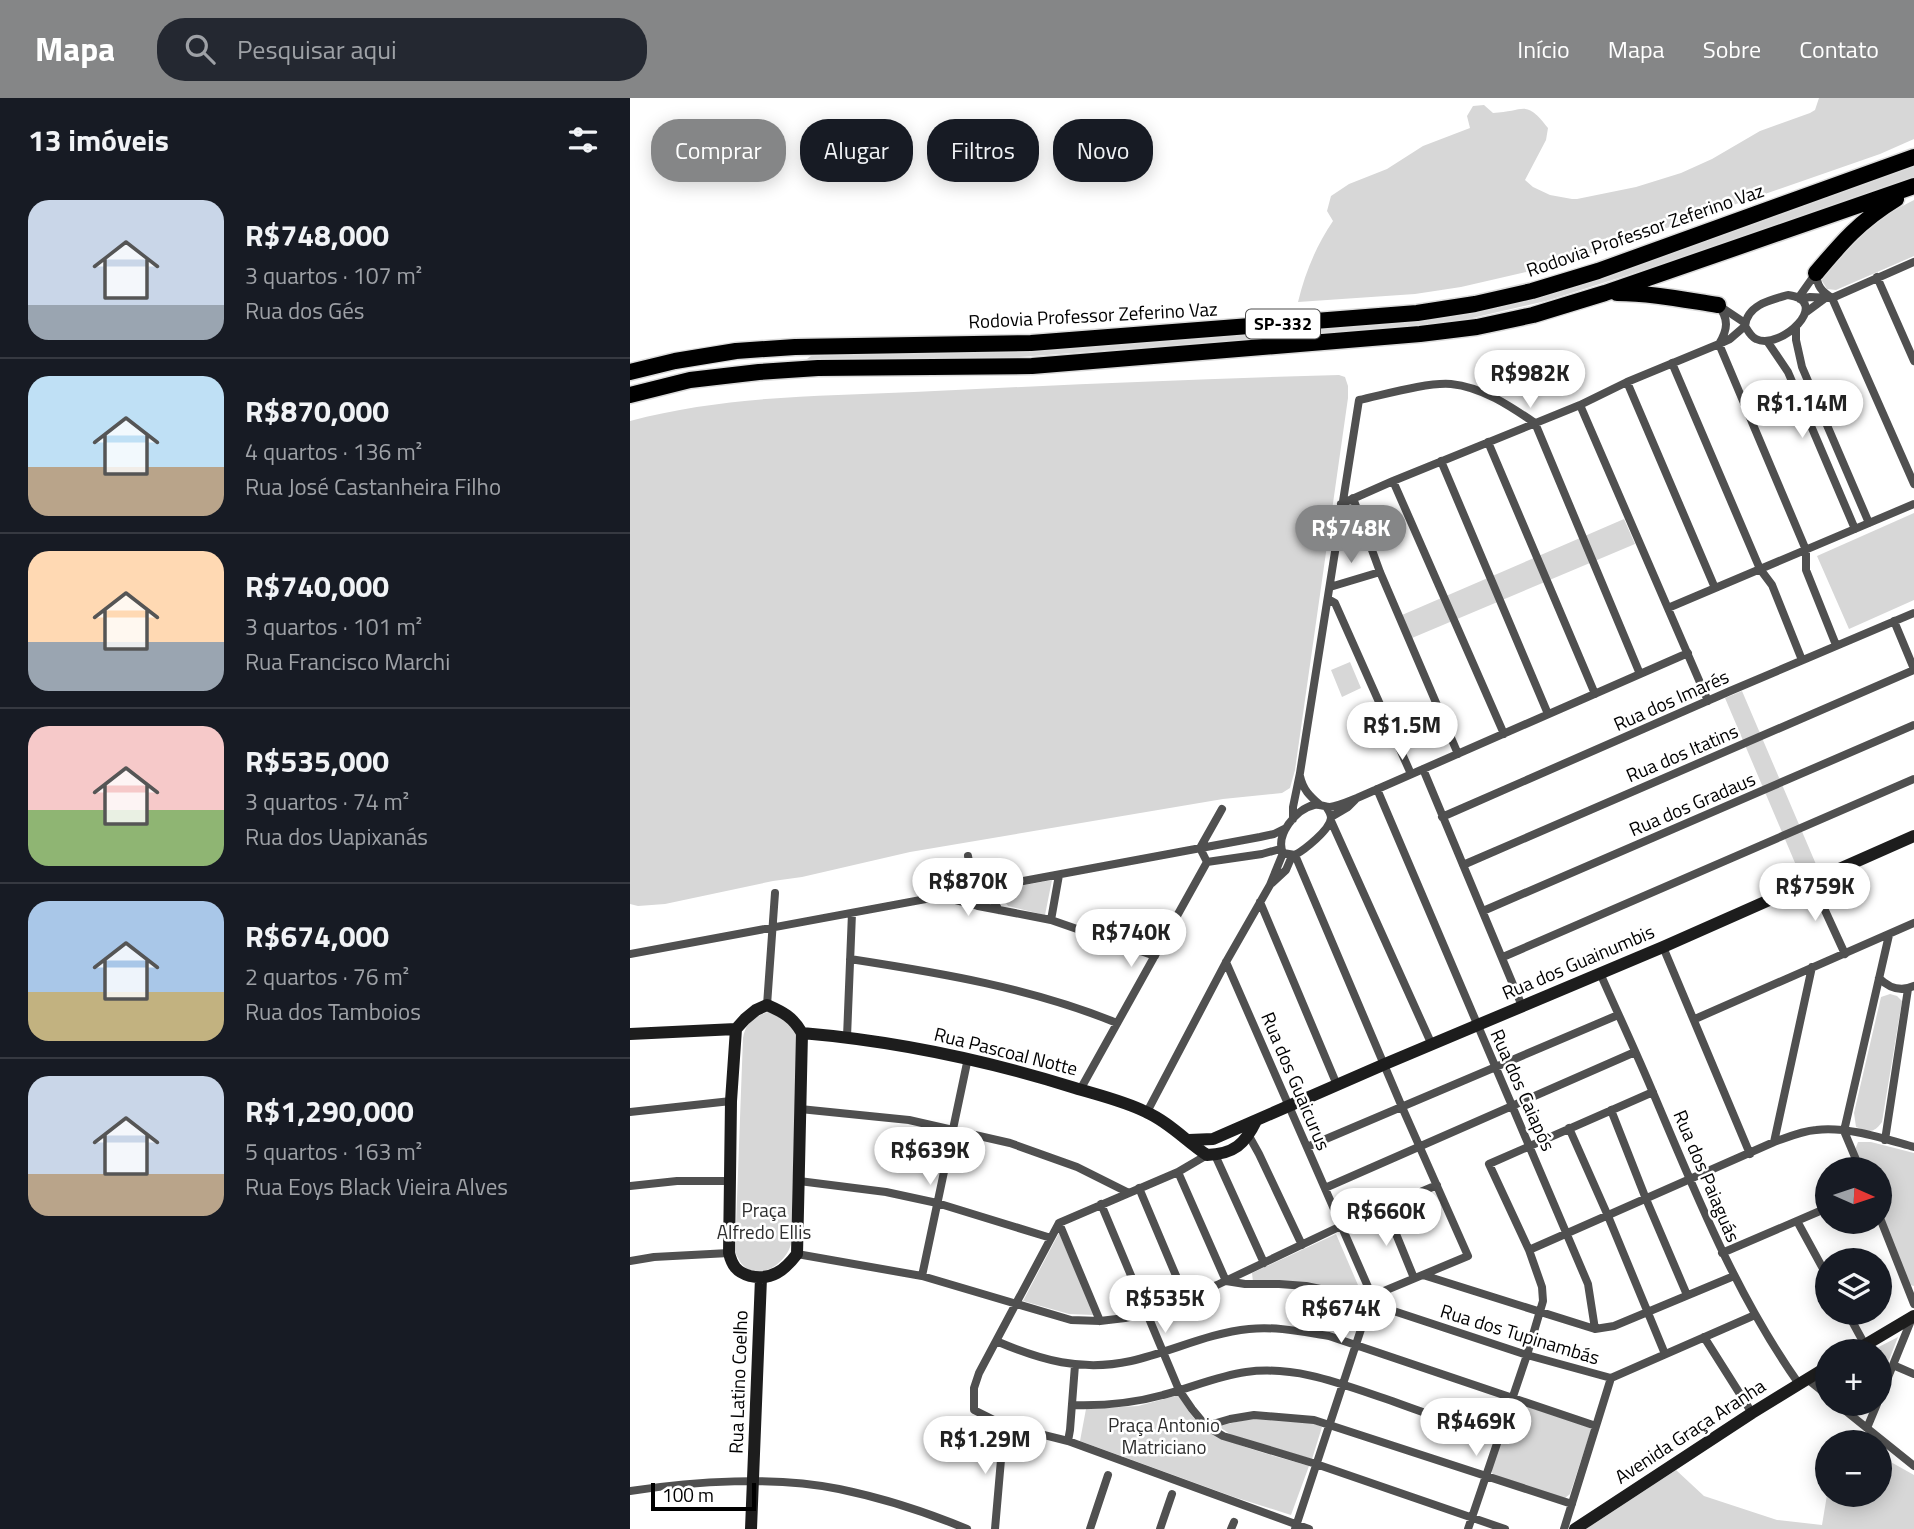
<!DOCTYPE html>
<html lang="pt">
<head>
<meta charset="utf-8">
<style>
  body { margin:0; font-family:"Titillium Web",sans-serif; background:#242831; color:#f1f3f6; height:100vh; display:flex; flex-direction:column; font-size:26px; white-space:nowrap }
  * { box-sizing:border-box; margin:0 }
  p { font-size:23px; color:#9ea1a6 }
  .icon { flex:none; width:38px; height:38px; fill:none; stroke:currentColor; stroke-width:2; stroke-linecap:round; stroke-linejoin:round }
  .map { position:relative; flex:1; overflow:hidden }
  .sheet { display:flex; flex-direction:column; background:#171b24; width:630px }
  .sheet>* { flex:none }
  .banner { position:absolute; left:21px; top:21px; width:665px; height:63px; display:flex; gap:14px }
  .needle { width:46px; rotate:93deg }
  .buttons { position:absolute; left:1185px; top:1059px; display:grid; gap:14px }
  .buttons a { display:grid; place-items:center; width:77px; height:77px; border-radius:50%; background:#171b24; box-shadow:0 4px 18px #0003; font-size:35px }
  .scale { position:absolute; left:21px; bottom:18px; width:105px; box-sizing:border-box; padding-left:7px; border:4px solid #000; border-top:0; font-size:19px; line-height:24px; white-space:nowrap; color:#000; -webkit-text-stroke:5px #fff; paint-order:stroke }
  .price { position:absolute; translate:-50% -60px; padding:0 16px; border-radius:24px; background:#fff; color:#222; font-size:23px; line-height:46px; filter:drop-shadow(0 2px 4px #0008) }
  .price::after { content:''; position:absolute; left:50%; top:42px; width:21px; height:16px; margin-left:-10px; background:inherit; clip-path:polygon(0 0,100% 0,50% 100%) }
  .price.current { background:#858687; color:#fff }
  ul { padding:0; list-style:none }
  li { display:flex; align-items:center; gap:21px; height:175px; padding:0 28px }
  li+li { border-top:2px solid #363941 }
  li span { display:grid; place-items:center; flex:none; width:196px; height:140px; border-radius:21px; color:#555 }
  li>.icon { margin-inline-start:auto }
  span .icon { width:84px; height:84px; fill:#fffc; stroke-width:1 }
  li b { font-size:30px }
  h2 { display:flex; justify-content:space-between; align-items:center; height:84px; padding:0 28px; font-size:30px }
  .tag { padding:0 24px; border-radius:28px; background:#171b24; box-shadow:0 4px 18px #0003; font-size:24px; line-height:63px }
  .tag.current { background:#858687; color:#fff }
  header { display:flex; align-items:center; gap:42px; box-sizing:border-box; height:98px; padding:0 35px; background:#858687; color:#fff }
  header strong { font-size:33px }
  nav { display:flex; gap:38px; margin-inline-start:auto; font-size:24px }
  .search { width:490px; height:63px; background:#242831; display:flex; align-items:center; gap:18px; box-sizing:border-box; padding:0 24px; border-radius:28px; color:#9ea1a6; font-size:26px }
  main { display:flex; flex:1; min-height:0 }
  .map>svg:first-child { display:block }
  .green { fill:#d7d7d7 }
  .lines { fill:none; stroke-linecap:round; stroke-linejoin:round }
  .highway-casing { stroke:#dbdbdb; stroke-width:19 }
  .street { stroke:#505050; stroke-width:8 }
  .secondary { stroke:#1d1d1d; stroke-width:12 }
  .highway { stroke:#000; stroke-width:16 }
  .labels { text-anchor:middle; stroke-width:5; stroke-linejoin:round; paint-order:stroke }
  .shield { fill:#fff; stroke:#4c4c4c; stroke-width:2 }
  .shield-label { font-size:18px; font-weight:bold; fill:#000 }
  .street-label { font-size:19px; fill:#000; stroke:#fff }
  .park-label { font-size:19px; fill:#2e2e2e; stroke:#fff }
</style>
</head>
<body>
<header>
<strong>Mapa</strong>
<div class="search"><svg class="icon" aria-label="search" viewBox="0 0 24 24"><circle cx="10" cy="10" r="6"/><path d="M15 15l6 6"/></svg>Pesquisar aqui</div>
<nav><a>Início</a><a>Mapa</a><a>Sobre</a><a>Contato</a></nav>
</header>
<main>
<section class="sheet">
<h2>13 imóveis<svg class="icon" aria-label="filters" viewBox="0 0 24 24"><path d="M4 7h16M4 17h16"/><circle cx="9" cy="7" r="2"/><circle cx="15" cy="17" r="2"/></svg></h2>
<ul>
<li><span style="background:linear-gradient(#c9d6e8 75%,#9aa5b1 0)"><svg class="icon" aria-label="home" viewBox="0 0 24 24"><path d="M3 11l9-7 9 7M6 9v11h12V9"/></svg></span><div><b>R$748,000</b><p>3 quartos · 107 m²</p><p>Rua dos Gés</p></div></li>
<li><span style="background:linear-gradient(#bfe0f5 65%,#b9a48a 0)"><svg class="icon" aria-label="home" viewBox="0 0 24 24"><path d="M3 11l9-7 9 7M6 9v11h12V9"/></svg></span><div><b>R$870,000</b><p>4 quartos · 136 m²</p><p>Rua José Castanheira Filho</p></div></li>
<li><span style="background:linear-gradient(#ffd9b3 65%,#9aa5b1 0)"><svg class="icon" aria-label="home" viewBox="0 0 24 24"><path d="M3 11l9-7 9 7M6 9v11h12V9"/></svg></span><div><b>R$740,000</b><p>3 quartos · 101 m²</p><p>Rua Francisco Marchi</p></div></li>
<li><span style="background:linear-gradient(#f6c9c9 60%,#8fb573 0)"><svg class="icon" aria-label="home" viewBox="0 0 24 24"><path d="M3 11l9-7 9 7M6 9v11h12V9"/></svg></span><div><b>R$535,000</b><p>3 quartos · 74 m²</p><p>Rua dos Uapixanás</p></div></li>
<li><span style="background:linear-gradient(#a9c7e8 65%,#c2b280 0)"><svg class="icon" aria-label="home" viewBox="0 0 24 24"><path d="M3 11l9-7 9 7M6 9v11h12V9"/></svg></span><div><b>R$674,000</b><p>2 quartos · 76 m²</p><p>Rua dos Tamboios</p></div></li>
<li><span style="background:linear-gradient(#c9d6e8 70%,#b9a48a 0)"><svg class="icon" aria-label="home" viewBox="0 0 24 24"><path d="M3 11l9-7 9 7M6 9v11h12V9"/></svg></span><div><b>R$1,290,000</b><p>5 quartos · 163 m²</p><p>Rua Eoys Black Vieira Alves</p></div></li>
</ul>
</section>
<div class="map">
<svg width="1284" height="1431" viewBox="0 0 1284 1431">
  <rect width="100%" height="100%" fill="#fff"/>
  <path class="green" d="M1189 0H1284V41L1250 56 1028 133 918 169 831 189 785 196 668 204C675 175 686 148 703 123L697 113 701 98 719 86 757 71 793 48 840 30 837 18 843 8 854 7 863 15C895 14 895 0 918 30L916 42 895 82 903 89 920 97 942 101H947L1006 89 1051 75 1082 61 1130 33 1180 15 1185 12Z
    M1284 65V79L1102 144 916 203 825 224 782 230 376 260 177 261 189 252 833 213Z
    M1284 102V158L1206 192 1197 191 1192 183 1193 169 1255 117Z
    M709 277 715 279 718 288V300L665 672 660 690 652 695 593 701 280 754 172 779 143 783 35 806 8 808 0 806V323C93 298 189 298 284 294 426 287 567 281 709 277Z
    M1284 415V502L1219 531 1187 458Z
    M994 421 1005 446 782 540 772 517Z
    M720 564 731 590 712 599 701 572Z
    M1112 593 1188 771 1171 779 1095 600Z
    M422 782 415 817 378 808 368 792Z
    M1260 896 1267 898 1272 903 1252 1024C1243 1036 1239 1034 1226 1029L1224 1015 1251 899Z
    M141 913 158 921 167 938 161 1146C157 1162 137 1179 120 1172 112 1169 109 1162 105 1154L113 940C116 923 125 918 141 913Z
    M1228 1044H1241L1284 1055V1188L1280 1187 1250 1112V1071H1233L1225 1052Z
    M429 1135 464 1217 439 1216 393 1203Z
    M706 1136 731 1194 623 1184 622 1175Z
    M1268 1239 1250 1285V1253H1241Z
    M549 1297C555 1308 562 1320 572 1328 590 1345 653 1360 679 1368L661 1417 604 1399 450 1343 456 1311 508 1308Z
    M895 1305 959 1328 961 1332 940 1396 935 1400 868 1381 862 1375V1367L880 1311 885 1306Z
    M629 1319 680 1324 692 1329 682 1361 603 1338 588 1328Z
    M1250 1358 1284 1377V1431H956L1046 1372 1074 1398 1147 1422 1192 1427 1197 1397 1250 1396Z"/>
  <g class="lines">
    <g class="highway-casing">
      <path id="highway" d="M1186 175C1212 144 1230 123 1266 101
        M987 195C1021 195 1055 202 1088 207
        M0 274 45 263 106 253 165 249 401 245 787 215 845 206 902 193 968 173 1284 59
        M0 297 60 282 129 274 188 270 402 268 790 236 847 229 903 217 975 195 1284 88"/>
    </g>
    <path class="street" d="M1186 175C1187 188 1191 193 1202 200L1284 386
      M1247 179 1284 263
      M1158 197C1203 203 1151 253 1126 241 1121 239 1118 233 1115 228 1117 207 1140 202 1158 197Z
      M1169 199 1186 175
      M1170 201 1180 199 1202 200 1284 164
      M1088 207C1099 221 1098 231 1089 246L1176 452V472L1206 547
      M1091 209 1115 225
      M1175 215 1194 201
      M1166 230V242L1172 269 1239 425
      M1137 243 1158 274 1225 431
      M1042 265 1130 471 1142 487 1172 562
      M997 284 1085 490
      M950 307 1078 603
      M858 344 965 596
      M811 363 918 616
      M763 383 874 636
      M723 400 750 474 828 656
      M711 406 763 383 950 307 997 284 1089 246 1100 241 1115 228
      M700 489 750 474
      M698 501 705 505 781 676
      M1038 510 1284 406
      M1264 523 1284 571
      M793 671 892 908
      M670 678C673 692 680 698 690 707
      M747 691 958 1186 965 1231
      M697 710C699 713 701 716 701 720 700 732 674 752 665 757L653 755C645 737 666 711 684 707 690 706 695 709 700 709 709 708 719 703 727 700L1058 555
      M701 719 718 709 725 702
      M812 719 1100 593 1284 515
      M663 721V709L670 675 729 302C753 297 797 284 821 286 852 289 880 308 905 325L1010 576
      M701 723 802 947
      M570 750 592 711
      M665 757 772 1009 838 1158 742 1198
      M338 758 348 808
      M577 764 632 756 650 751
      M833 767 1284 572
      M1181 782 1215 856
      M642 785 656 772 662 758
      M362 790 364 804 369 812
      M317 800 348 808 421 822 525 858
      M630 804 707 987
      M853 813 1284 627
      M421 822 429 777
      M1033 849 1120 1056
      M0 856 630 739 644 736 656 730
      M873 859 1284 681
      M220 861C311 875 401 890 487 925
      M596 864 742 1198 665 1431
      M970 875C988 916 1007 956 1024 997 1066 1096 1106 1197 1169 1286
      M1249 880C1259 890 1271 894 1284 888
      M137 907 145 795
      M1065 921 1284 825
      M217 939 222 815
      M450 992 577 764 570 750
      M170 1011 279 1022 380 1045 447 1069 499 1095
      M981 1012 1016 1101 1057 1197
      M0 1014 101 1003
      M517 1014 596 864 640 787 653 755
      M939 1030 978 1118 1035 1256
      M619 1038 629 1056 672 1147
      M1255 1042 1278 891
      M1144 1044 1182 869
      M677 1049 988 917
      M577 1057 548 1074 429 1125 349 1275 344 1290V1312L374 1327 438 1343 679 1431
      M585 1057 634 1165
      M1230 1071 1214 1033 1259 837
      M548 1074 596 1183
      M169 1083 256 1094 307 1105 421 1140
      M0 1088 47 1083H101
      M509 1090 555 1199
      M695 1090 1005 954
      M471 1106 549 1292 562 1311 576 1328 593 1338 686 1366 875 1431
      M755 1109 784 1180
      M1250 1120 1284 1206
      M1167 1123 1197 1178
      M429 1125 470 1223
      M899 1152 1144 1044C1158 1039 1172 1033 1186 1032 1217 1028 1255 1041 1284 1049
      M1092 1155 1197 1110
      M167 1156 292 1178 441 1222 470 1223 495 1220 515 1215 587 1187 711 1128 807 1087
      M0 1163 24 1159 99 1155
      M793 1177 965 1231 984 1228 1104 1178
      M292 1178 338 960
      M596 1183 615 1186H649L676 1188 709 1195 897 1257 981 1280 1125 1217
      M1217 1214 1235 1247
      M1074 1239 1122 1315
      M366 1243C411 1262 451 1274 501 1263 541 1254 578 1235 619 1231 646 1228 673 1234 699 1238L966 1328
      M1263 1267 1284 1276
      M1177 1281 1197 1297
      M1250 1299 1282 1220
      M1207 1306 1284 1368
      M442 1307C473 1308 504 1305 533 1297 561 1290 587 1278 616 1274 667 1267 714 1287 762 1303 797 1316 833 1328 868 1340
      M576 1328 600 1321 624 1317 684 1322 942 1406
      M1237 1330 1247 1306
      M438 1343 440 1332 445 1267
      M0 1393C65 1383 144 1378 209 1391 253 1400 296 1414 337 1431
      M365 1431 374 1327
      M460 1431 478 1377
      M530 1431 542 1396
      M601 1431 604 1424
      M838 1431 897 1257 913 1203 912 1189 899 1152 859 1066 1023 994
      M934 1431 981 1280"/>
    <path class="secondary" d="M137 907C153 914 163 919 172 935L167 1156C155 1172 141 1183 120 1178 106 1174 102 1167 99 1155L101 1003 106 931 115 921 126 912Z
      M172 935C265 943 356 962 445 990 468 997 494 1003 516 1014 539 1024 557 1044 577 1057 604 1056 615 1046 626 1023
      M0 936 106 931
      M559 1042 583 1041 755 966 1033 849 1284 738
      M1225 1253 1284 1218
      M121 1431 131 1180
      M945 1431 1122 1315 1197 1269"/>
    <use href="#highway" class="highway"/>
  </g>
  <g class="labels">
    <rect class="shield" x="616" y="211.5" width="74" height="29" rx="5"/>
    <g class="shield-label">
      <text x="653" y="232">SP-332</text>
    </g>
    <g class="street-label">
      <text transform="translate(1015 132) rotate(-19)" y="7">Rodovia Professor Zeferino Vaz</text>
      <text transform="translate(463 217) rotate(-3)" y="7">Rodovia Professor Zeferino Vaz</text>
      <text transform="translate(1041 602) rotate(-24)" y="7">Rua dos Imarés</text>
      <text transform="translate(1052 655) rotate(-23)" y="7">Rua dos Itatins</text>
      <text transform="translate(1062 706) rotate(-23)" y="7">Rua dos Gradaus</text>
      <text transform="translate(948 864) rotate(-23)" y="7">Rua dos Guainumbis</text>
      <text transform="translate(376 953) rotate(14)" y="7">Rua Pascoal Notte</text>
      <text transform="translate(666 983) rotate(67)" y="7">Rua dos Guaicurus</text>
      <text transform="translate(893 992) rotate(66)" y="7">Rua dos Caiapós</text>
      <text transform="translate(1077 1078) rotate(67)" y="7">Rua dos Paiaguás</text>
      <text transform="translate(890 1236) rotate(17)" y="7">Rua dos Tupinambás</text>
      <text transform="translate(108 1284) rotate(-88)" y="7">Rua Latino Coelho</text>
      <text transform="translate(1060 1333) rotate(-33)" y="7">Avenida Graça Aranha</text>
    </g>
    <g class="park-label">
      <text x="134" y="1119">Praça<tspan x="134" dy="22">Alfredo Ellis</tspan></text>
      <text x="534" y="1334">Praça Antonio<tspan x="534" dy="22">Matriciano</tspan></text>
    </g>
  </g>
</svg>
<div class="buttons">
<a><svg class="needle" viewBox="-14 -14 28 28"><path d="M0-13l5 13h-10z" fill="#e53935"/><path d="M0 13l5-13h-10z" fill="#9ea1a6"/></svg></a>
<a><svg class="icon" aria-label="layers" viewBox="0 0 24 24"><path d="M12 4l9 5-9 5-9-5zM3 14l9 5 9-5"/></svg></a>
<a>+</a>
<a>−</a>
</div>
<div class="scale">100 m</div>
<b class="price" style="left:900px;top:312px">R$982K</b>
<b class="price" style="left:1172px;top:342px">R$1.14M</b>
<b class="price current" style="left:721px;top:467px">R$748K</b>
<b class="price" style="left:772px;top:664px">R$1.5M</b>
<b class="price" style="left:338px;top:820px">R$870K</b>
<b class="price" style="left:1185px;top:825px">R$759K</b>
<b class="price" style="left:501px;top:871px">R$740K</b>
<b class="price" style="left:300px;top:1089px">R$639K</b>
<b class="price" style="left:756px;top:1150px">R$660K</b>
<b class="price" style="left:535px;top:1237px">R$535K</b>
<b class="price" style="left:711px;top:1247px">R$674K</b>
<b class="price" style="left:846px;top:1360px">R$469K</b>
<b class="price" style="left:355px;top:1378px">R$1.29M</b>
<div class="banner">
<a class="tag current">Comprar</a>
<a class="tag">Alugar</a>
<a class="tag">Filtros</a>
<a class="tag">Novo</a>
</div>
</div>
</main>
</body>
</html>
